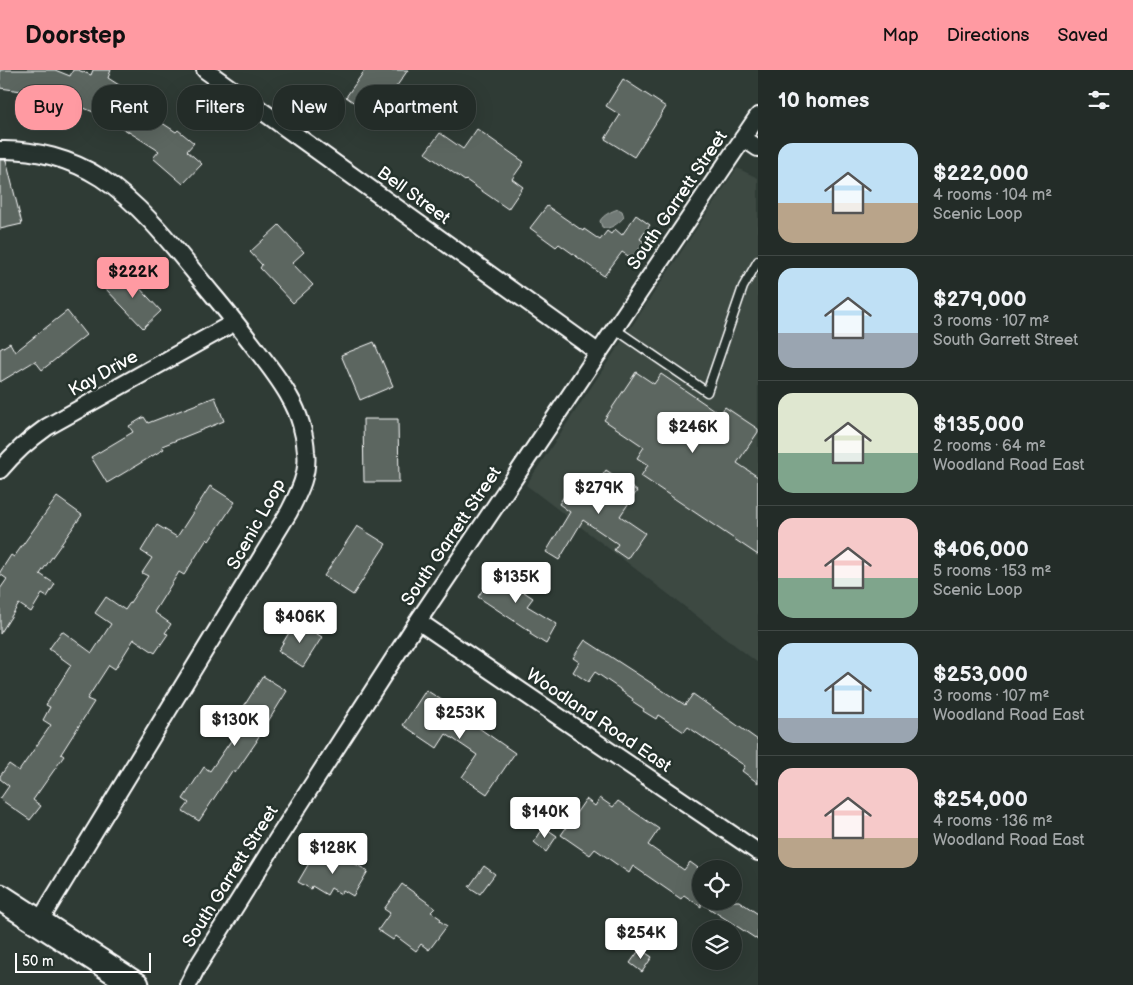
<!DOCTYPE html>
<html lang="en">
<head>
<meta charset="utf-8">
<style>
  body { margin:0; font-family:"Balsamiq Sans",sans-serif; background:#2b3430; color:#f1f3f6; height:100vh; display:flex; flex-direction:column; font-size:19px; white-space:nowrap }
  * { box-sizing:border-box; margin:0 }
  p { font-size:16px; color:#a3a7a8 }
  .icon { flex:none; width:28px; height:28px; fill:none; stroke:currentColor; stroke-width:2; stroke-linecap:round; stroke-linejoin:round }
  .map { position:relative; flex:1; overflow:hidden }
  .drawer { display:flex; flex-direction:column; background:#232c28; width:375px }
  .drawer>* { flex:none }
  .top-card { position:absolute; left:15px; top:15px; width:475px; height:45px; display:flex; gap:10px }
  .fabs { position:absolute; left:692px; top:790px; display:grid; gap:10px }
  .fabs a { display:grid; place-items:center; width:50px; height:50px; border-radius:50%; background:#232c28; box-shadow:0 5px 20px #0002,0 0 0 1px #404845; font-size:25px }
  .scale { position:absolute; left:15px; bottom:12px; width:136px; box-sizing:border-box; padding-left:5px; border:2px solid #fff; border-top:0; font-size:14px; line-height:18px; white-space:nowrap; color:#fff; -webkit-text-stroke:4px #26332d; paint-order:stroke }
  .price { position:absolute; translate:-50% -42px; padding:0 11px; border-radius:5px; background:#fff; color:#222; font-size:16px; line-height:32px; filter:drop-shadow(0 1px 2px #0008) }
  .price::after { content:''; position:absolute; left:50%; top:30px; width:15px; height:11px; margin-left:-8px; background:inherit; clip-path:polygon(0 0,100% 0,50% 100%) }
  .price.current { background:#ff9aa2; color:#111 }
  ul { padding:0; list-style:none }
  li { display:flex; align-items:center; gap:15px; height:125px; padding:0 20px }
  li+li { border-top:1px solid #404845 }
  li span { display:grid; place-items:center; flex:none; width:140px; height:100px; border-radius:15px; color:#555 }
  li>.icon { margin-inline-start:auto }
  span .icon { width:60px; height:60px; fill:#fffc; stroke-width:1 }
  li b { font-size:21px }
  h2 { display:flex; justify-content:space-between; align-items:center; height:60px; padding:0 20px; font-size:21px }
  .pill { padding:0 18px; border-radius:20px; background:#232c28; box-shadow:0 5px 20px #0002,0 0 0 1px #404845; font-size:18px; line-height:45px }
  .pill.current { background:#ff9aa2; color:#111 }
  header { display:flex; align-items:center; gap:30px; box-sizing:border-box; height:70px; padding:0 25px; background:#ff9aa2; color:#111 }
  header strong { font-size:24px }
  nav { display:flex; gap:28px; margin-inline-start:auto; font-size:18px }
  main { display:flex; flex:1; min-height:0 }
  .map>svg:first-child { display:block }
  .built { fill:#3c4842 }
  .water { fill:#707975; stroke:#a9afac }
  .building { fill:#5b6661; stroke:#fff }
  .lines { fill:none; stroke-linecap:round; stroke-linejoin:round }
  .service-casing { stroke:#fff; stroke-width:11 }
  .minor-casing { stroke:#fff; stroke-width:20 }
  .primary-casing { stroke:#fff; stroke-width:29 }
  .service { stroke:#26332d; stroke-width:8 }
  .minor { stroke:#26332d; stroke-width:16 }
  .primary { stroke:#26332d; stroke-width:25 }
  .labels { text-anchor:middle; stroke-width:5; stroke-linejoin:round; paint-order:stroke }
  .street-label { font-size:18px; fill:#fff; stroke:#26332d }
</style>
</head>
<body>
<header>
<strong>Doorstep</strong>
<nav><a>Map</a><a>Directions</a><a>Saved</a></nav>
</header>
<main>
<div class="map">
<svg width="758" height="915" viewBox="0 0 758 915">
  <rect width="100%" height="100%" fill="#2f3b35"/>
  <filter id="ink" filterUnits="userSpaceOnUse"><feTurbulence type="fractalNoise" baseFrequency=".02" numOctaves="2"/><feDisplacementMap in="SourceGraphic" scale="10" xChannelSelector="R" yChannelSelector="G"/><feConvolveMatrix kernelMatrix="1 2 1 2 8 2 1 2 1" color-interpolation-filters="sRGB"/></filter>
  <g filter="url(#ink)">
    <path class="built" d="M737 98 758 108V593L526 415Z"/>
    <path class="water" d="M618 139 622 141 624 147C619 153 609 161 602 157L600 151C603 145 612 141 618 139Z"/>
    <path class="building" d="M0 0H55L70 6 73 0H78L91 5 93 0H111L108 8 141 29 136 36 176 62 178 60 194 73 187 81 202 94 183 114 153 88 159 81 105 47 30 15 29 22 0 18Z
      M365 0H408L375 47 346 27Z
      M623 9 666 37 634 87 605 69 620 45 606 36Z
      M477 59 524 92 512 109 523 117 508 139 466 110 465 111 425 83 440 63 463 79Z
      M0 90H6L22 154 0 159Z
      M547 136 583 161 584 159 600 170 607 161 611 164 615 159 622 165 636 145 650 155 640 169 644 172 633 189 622 182 604 206 559 174 556 177 530 158Z
      M279 155 304 182 292 193 313 215 293 233 260 198 262 195 250 182Z
      M123 200 161 241 143 258 104 217Z
      M67 241 86 265 42 300 35 291 0 312V279L10 273 15 282Z
      M374 272 393 316 360 330 341 285Z
      M636 302 654 314 661 304 720 344 725 337 758 359V362L737 393 758 407V485L641 406 648 395 637 388 644 377 604 350Z
      M215 327 224 351 162 376 164 379 107 413 91 387 133 362 129 356 144 347 148 353Z
      M363 349H398L399 412H364Z
      M606 400 637 421 620 446 645 463 627 489 614 480 618 474 583 450 559 490 546 482 570 442 559 434 572 414 590 425Z
      M210 416 235 432 209 471 207 469 184 505 179 502 154 542 171 554 165 563 168 564 155 583 134 569 115 599 109 595 87 629 94 632 61 684 64 686 33 730 41 736 30 750 0 729 9 716 0 709V706L9 694 19 701 51 655 43 650 50 637 46 635 71 595 49 579 62 561 92 583 111 554 95 543 106 527 125 540 148 506 142 503 152 488 141 481 157 455 177 467Z
      M57 427 82 445 40 504 55 514 47 527 42 524 31 542 19 534 0 564V519L7 509 0 504V502L11 485 14 487Z
      M357 456 386 474 353 525 324 506Z
      M496 499 509 508 513 502 529 513 524 522 533 528 527 536 557 554 546 574 530 564 531 562 478 527Z
      M296 551 322 567 303 597 278 581Z
      M585 570 685 635 693 624 758 670V713L742 701 745 696 688 657 684 662 658 645 656 649 643 641 644 639 632 631 633 629 620 620V619L595 602 588 612 573 602 579 592 573 588Z
      M263 606 287 621 256 671H257L235 703 232 701 199 751 183 741 189 733 183 729 204 697 210 701 246 649 239 644Z
      M426 620 451 636 448 640 475 657 476 656 515 683 487 724 462 707 477 685 446 664 437 678 403 655Z
      M600 728 613 737 618 731 659 759 648 775 684 800 690 792 701 800V831H739L758 844V870L701 833V837L684 825 681 829 633 796 629 803 595 779 590 785 561 765 586 729 595 736Z
      M544 757 557 766 546 782 534 772Z
      M334 782 368 801 353 826 343 820 341 824 331 818 327 825 312 816 311 819 298 812 315 783 328 791Z
      M484 796 495 804 480 824 469 817Z
      M402 814 435 838 431 842 441 849 440 851 447 856 429 880 421 874 416 881 396 866 393 870 378 860 390 843 384 839Z
      M640 879 652 887 642 902 630 893Z"/>
    <g class="lines">
      <g class="service-casing">
        <path id="service" d="M615 259 707 322 743 217 758 191"/>
      </g>
      <g class="minor-casing">
        <path id="minor" d="M205 0 599 283
          M743 68 758 78
          M0 80C34 79 72 89 101 108 146 138 179 184 213 225 230 245 246 266 262 287 272 300 282 313 290 328 299 343 305 364 306 382 309 404 298 424 289 442L39 852
          M0 400C14 383 30 369 47 357L235 252
          M418 551 758 782
          M188 915 196 899 278 768 418 551 758 46"/>
      </g>
      <g class="primary-casing">
        <path id="primary" d="M0 827 136 915"/>
      </g>
      <use href="#service" class="service"/>
      <use href="#minor" class="minor"/>
      <use href="#primary" class="primary"/>
    </g>
  </g>
  <g class="labels">
    <g class="street-label">
      <text transform="translate(414 125) rotate(36)" y="6">Bell Street</text>
      <text transform="translate(677 130) rotate(-56)" y="6">South Garrett Street</text>
      <text transform="translate(103 303) rotate(-29)" y="6">Kay Drive</text>
      <text transform="translate(256 454) rotate(-61)" y="6">Scenic Loop</text>
      <text transform="translate(451 466) rotate(-56)" y="6">South Garrett Street</text>
      <text transform="translate(599 650) rotate(34)" y="6">Woodland Road East</text>
      <text transform="translate(230 806) rotate(-58)" y="6">South Garrett Street</text>
    </g>
  </g>
</svg>
<div class="fabs">
<a><svg class="icon" aria-label="locate" viewBox="0 0 24 24"><circle cx="12" cy="12" r="6"/><path d="M12 2v4M12 18v4M2 12h4M18 12h4"/></svg></a>
<a><svg class="icon" aria-label="layers" viewBox="0 0 24 24"><path d="M12 4l9 5-9 5-9-5zM3 14l9 5 9-5"/></svg></a>
</div>
<div class="scale">50 m</div>
<b class="price current" style="left:133px;top:229px">$222K</b>
<b class="price" style="left:693px;top:384px">$246K</b>
<b class="price" style="left:599px;top:445px">$279K</b>
<b class="price" style="left:516px;top:534px">$135K</b>
<b class="price" style="left:300px;top:574px">$406K</b>
<b class="price" style="left:460px;top:670px">$253K</b>
<b class="price" style="left:235px;top:677px">$130K</b>
<b class="price" style="left:545px;top:769px">$140K</b>
<b class="price" style="left:333px;top:805px">$128K</b>
<b class="price" style="left:641px;top:890px">$254K</b>
<div class="top-card">
<a class="pill current">Buy</a>
<a class="pill">Rent</a>
<a class="pill">Filters</a>
<a class="pill">New</a>
<a class="pill">Apartment</a>
</div>
</div>
<section class="drawer">
<h2>10 homes<svg class="icon" aria-label="filters" viewBox="0 0 24 24"><path d="M4 7h16M4 17h16"/><circle cx="9" cy="7" r="2"/><circle cx="15" cy="17" r="2"/></svg></h2>
<ul>
<li><span style="background:linear-gradient(#bfe0f5 60%,#b9a48a 0)"><svg class="icon" aria-label="home" viewBox="0 0 24 24"><path d="M3 11l9-7 9 7M6 9v11h12V9"/></svg></span><div><b>$222,000</b><p>4 rooms · 104 m²</p><p>Scenic Loop</p></div></li>
<li><span style="background:linear-gradient(#bfe0f5 65%,#9aa5b1 0)"><svg class="icon" aria-label="home" viewBox="0 0 24 24"><path d="M3 11l9-7 9 7M6 9v11h12V9"/></svg></span><div><b>$279,000</b><p>3 rooms · 107 m²</p><p>South Garrett Street</p></div></li>
<li><span style="background:linear-gradient(#dfe7d0 60%,#7fa58c 0)"><svg class="icon" aria-label="home" viewBox="0 0 24 24"><path d="M3 11l9-7 9 7M6 9v11h12V9"/></svg></span><div><b>$135,000</b><p>2 rooms · 64 m²</p><p>Woodland Road East</p></div></li>
<li><span style="background:linear-gradient(#f6c9c9 60%,#7fa58c 0)"><svg class="icon" aria-label="home" viewBox="0 0 24 24"><path d="M3 11l9-7 9 7M6 9v11h12V9"/></svg></span><div><b>$406,000</b><p>5 rooms · 153 m²</p><p>Scenic Loop</p></div></li>
<li><span style="background:linear-gradient(#bfe0f5 75%,#9aa5b1 0)"><svg class="icon" aria-label="home" viewBox="0 0 24 24"><path d="M3 11l9-7 9 7M6 9v11h12V9"/></svg></span><div><b>$253,000</b><p>3 rooms · 107 m²</p><p>Woodland Road East</p></div></li>
<li><span style="background:linear-gradient(#f6c9c9 70%,#b9a48a 0)"><svg class="icon" aria-label="home" viewBox="0 0 24 24"><path d="M3 11l9-7 9 7M6 9v11h12V9"/></svg></span><div><b>$254,000</b><p>4 rooms · 136 m²</p><p>Woodland Road East</p></div></li>
</ul>
</section>
</main>
</body>
</html>
